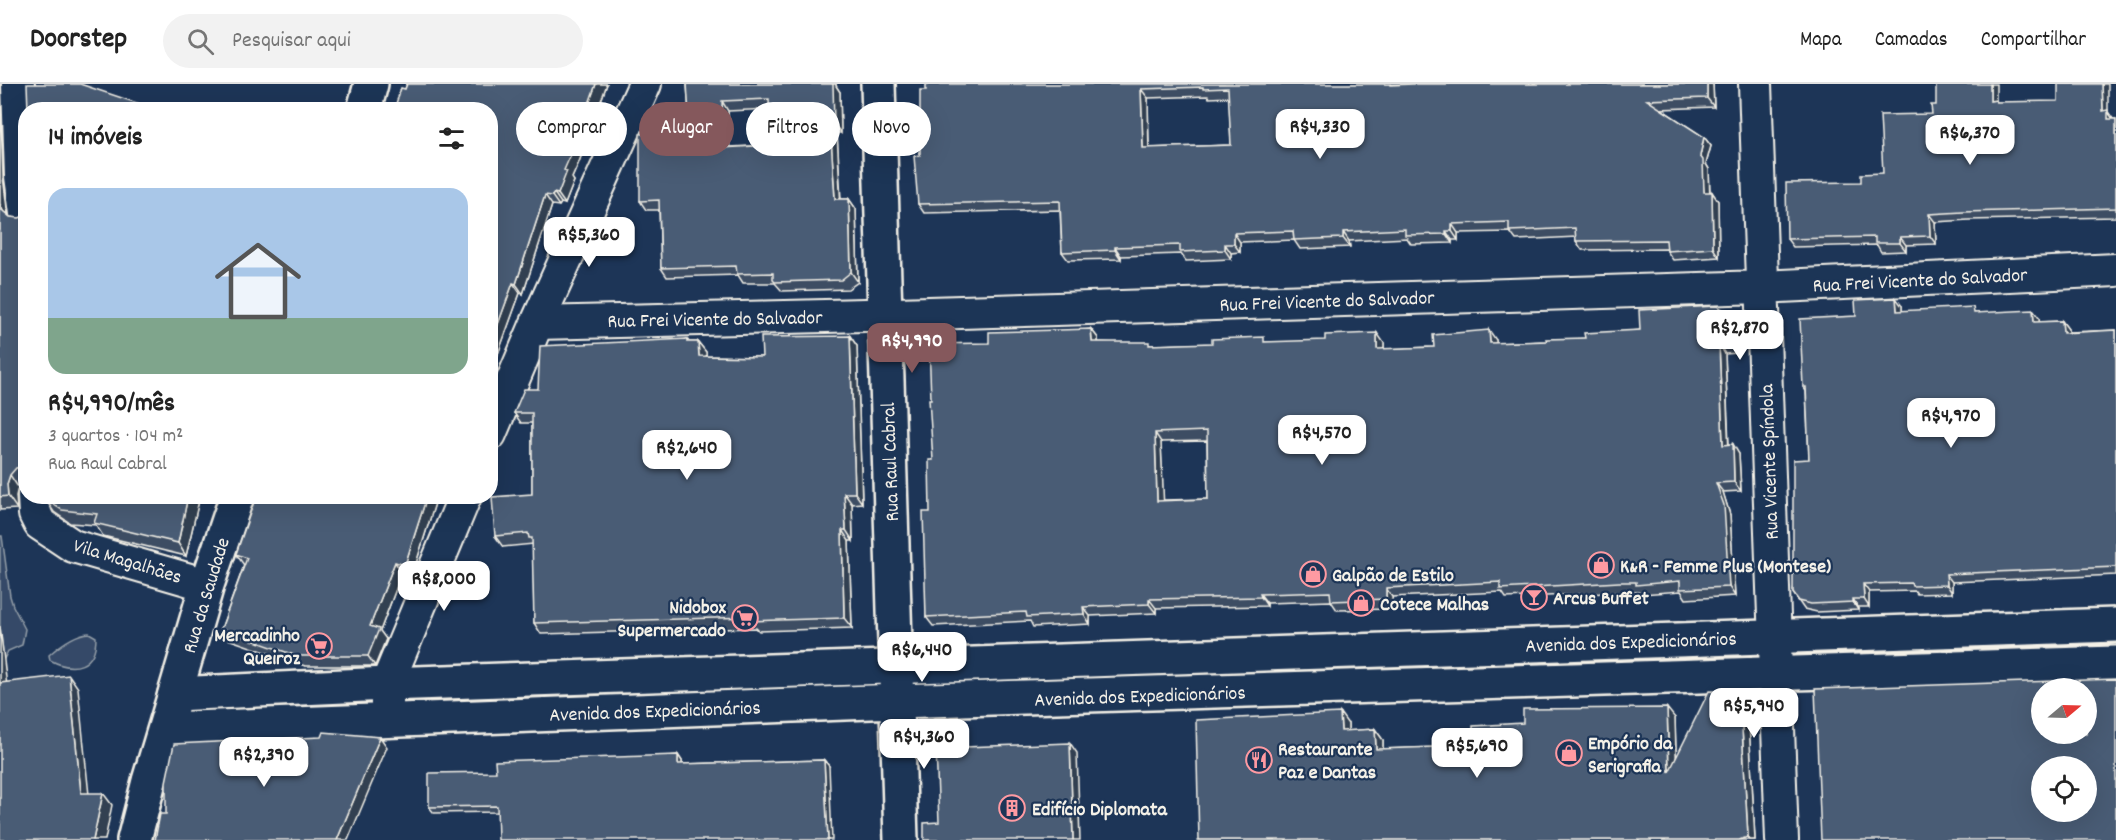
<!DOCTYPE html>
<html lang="pt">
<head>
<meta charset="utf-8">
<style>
  body { margin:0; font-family:Dekko,sans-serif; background:#f2f2f2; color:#222; height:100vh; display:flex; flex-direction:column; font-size:22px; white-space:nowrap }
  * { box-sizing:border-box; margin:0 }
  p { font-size:20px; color:#767676 }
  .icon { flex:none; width:33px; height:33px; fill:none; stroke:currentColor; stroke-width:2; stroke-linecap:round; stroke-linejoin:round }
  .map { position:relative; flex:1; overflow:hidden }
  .side { position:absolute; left:18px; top:18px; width:480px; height:402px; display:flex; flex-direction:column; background:#fff; border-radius:24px; box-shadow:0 6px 24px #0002 }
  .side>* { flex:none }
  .top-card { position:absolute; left:516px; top:18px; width:570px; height:54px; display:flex; gap:12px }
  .needle { width:39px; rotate:71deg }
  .tools { position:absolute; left:2031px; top:594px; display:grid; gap:12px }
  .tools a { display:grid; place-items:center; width:66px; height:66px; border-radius:50%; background:#fff; box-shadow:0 6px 24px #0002; font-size:30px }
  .price { position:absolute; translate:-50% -51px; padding:0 14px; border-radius:12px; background:#fff; color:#222; font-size:20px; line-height:39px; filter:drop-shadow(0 2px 3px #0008) }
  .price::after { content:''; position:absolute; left:50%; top:36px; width:18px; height:14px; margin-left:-9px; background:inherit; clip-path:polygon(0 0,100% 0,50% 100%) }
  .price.active { background:#85585c; color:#fff }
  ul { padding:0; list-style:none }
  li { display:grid; align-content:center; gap:12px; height:318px; padding:0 30px }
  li+li { border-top:2px solid #e0e0e0 }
  li span { display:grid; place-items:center; height:186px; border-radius:18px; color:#555 }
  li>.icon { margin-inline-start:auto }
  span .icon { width:108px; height:108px; fill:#fffc; stroke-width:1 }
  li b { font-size:26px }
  h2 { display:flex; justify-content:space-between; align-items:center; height:72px; padding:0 30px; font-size:26px }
  .tag { padding:0 21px; border-radius:27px; background:#fff; box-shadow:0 6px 24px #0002; font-size:21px; line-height:54px }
  .tag.active { background:#85585c; color:#fff }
  header { display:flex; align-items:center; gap:36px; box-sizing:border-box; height:84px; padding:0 30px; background:#fff; border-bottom:2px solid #e0e0e0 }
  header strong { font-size:28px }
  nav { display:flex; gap:33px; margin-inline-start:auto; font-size:21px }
  .search { width:420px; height:54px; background:#f2f2f2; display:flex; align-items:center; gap:15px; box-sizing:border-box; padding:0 21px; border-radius:33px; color:#767676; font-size:22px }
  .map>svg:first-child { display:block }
  .green { fill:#354a67; stroke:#949ea8; stroke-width:1.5 }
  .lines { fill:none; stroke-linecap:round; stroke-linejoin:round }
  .street-casing { stroke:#f4f1e8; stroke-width:36 }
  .secondary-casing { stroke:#f4f1e8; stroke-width:38 }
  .primary-casing { stroke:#f4f1e8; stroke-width:38 }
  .street { stroke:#1d3557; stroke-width:32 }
  .secondary { stroke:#1d3557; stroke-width:33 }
  .primary { stroke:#1d3557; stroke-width:33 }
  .wall { fill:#3e4e64; stroke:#f4f1e8; stroke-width:1.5; fill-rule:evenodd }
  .shaded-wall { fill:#324051; stroke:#f4f1e8; stroke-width:1.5 }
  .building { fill:#485b74; stroke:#f4f1e8; stroke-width:1.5; fill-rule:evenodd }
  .labels { text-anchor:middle; stroke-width:4.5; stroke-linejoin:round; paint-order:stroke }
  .street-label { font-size:20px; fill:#f4f1e8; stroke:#1d3557 }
  .poi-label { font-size:20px; font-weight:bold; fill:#f4f1e8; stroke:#1d3557; text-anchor:start }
</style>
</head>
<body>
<header>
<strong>Doorstep</strong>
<div class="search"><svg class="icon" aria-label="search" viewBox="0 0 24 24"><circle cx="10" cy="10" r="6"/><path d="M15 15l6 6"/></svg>Pesquisar aqui</div>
<nav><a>Mapa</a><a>Camadas</a><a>Compartilhar</a></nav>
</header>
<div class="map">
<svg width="2116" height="756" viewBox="0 0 2116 756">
  <rect width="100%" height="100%" fill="#1d3557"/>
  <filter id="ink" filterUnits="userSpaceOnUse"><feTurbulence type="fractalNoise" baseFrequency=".0167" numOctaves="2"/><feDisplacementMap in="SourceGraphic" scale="12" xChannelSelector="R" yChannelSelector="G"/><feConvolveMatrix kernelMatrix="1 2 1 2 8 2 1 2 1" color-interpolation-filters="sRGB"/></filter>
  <g filter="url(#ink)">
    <path class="green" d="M0 452H2L10 512 13 522 25 545 22 561 8 567 4 575 0 543Z
      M89 549 96 553C96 583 74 589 50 576L49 571C59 562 75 550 89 549Z"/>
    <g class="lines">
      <g class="street-casing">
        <path id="street" d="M18 0 21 92 26 129
          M1755 0 1782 756
          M537 239 865 231 1762 203 2116 186
          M490 350 537 239 645 0
          M34 412 35 430 40 440 73 462 207 501
          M387 635V600L465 412"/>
      </g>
      <g class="secondary-casing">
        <path id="secondary" d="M878 0 901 756
          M364 26 371 0
          M175 610 207 501 237 412"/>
      </g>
      <g class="primary-casing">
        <path id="primary" d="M165 645 897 617 2116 579
          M134 756 149 697 175 610 387 600 2116 541"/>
      </g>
      <use href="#street" class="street"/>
      <use href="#secondary" class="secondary"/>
      <use href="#primary" class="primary"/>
    </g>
    <path class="wall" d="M0 0 3 93 8 132 10 133 19 134 26 132V396L18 403 16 412 17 425 0 426Z
      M407 0H607L579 78 572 94 574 97 565 120 561 119 559 122 552 121 523 210 520 209 490 292V26L405 5Z
      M687 0H836V2L840 8 841 49H837L841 115H849L856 125 858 198 848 205 782 207 775 199H743L738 191 667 193 661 184 659 126H646L640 117 666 49 674 40 689 30ZM769 25 771 61 729 63 728 27Z
      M1397 0H1713L1714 23 1661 25 1704 53 1711 62 1706 80 1709 85 1710 108H1712L1718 117 1719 173 1673 176 1667 167V165L1582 166 1576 157V153L1516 156 1510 148 1458 149V156H1452V159L1411 160 1407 154 1349 157 1350 163 1300 165 1294 156 1240 158V168L1231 169V175L1186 177 1181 170 1121 172V175L1068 176 1062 168 1060 126 924 129 918 120 920 71 926 6ZM1208 12 1209 14 1229 13 1231 61 1149 64 1148 14Z
      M1996 17 1997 18 2108 28 2113 35H2116V133L1969 136 1935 138 1936 160 1906 161V167L1881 168 1877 161 1793 163 1787 155 1861 98 1883 89 1932 30 1936 21Z
      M1902 222V227L1978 229 2039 234V238L2062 237 2068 245V248L2116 246V491L1952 498V509L1917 510 1915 507 1869 508V523H1858V526L1817 528 1804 525 1793 509 1809 375 1806 307 1803 303 1856 232Z
      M1733 237 1737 248V269L1725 270 1729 360 1739 370 1741 407 1723 408 1730 431 1735 512 1686 515 1681 507 1642 510 1641 508H1626L1506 514 1502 508 1392 513 1393 525 1337 526 1331 517 1267 519V522L1156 524V529L1090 532V540L1033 543 1030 537 933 542 926 533 933 376 931 315 989 259 1091 245 1098 254V258L1152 261 1267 258 1384 259V265L1434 263 1496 256V259L1547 257 1585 254 1640 246ZM1207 357 1208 415 1163 416 1161 358Z
      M850 252 857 262 862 419 852 420 853 457H849L852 544 759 547 756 544 541 550 534 539 533 460 503 463 495 452 532 410V339H521L514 329 538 305 687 255 689 258H698L706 268V272L762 273Z
      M45 412H200L186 472 103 452 96 441 70 439 54 428 45 415Z
      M435 414 436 416 412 492 402 489 380 547 386 555 375 582H305L228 555 221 545 244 481 236 470Z
      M1748 619 1755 756H1199L1348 640V647L1375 645 1383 656V665L1469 662 1473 652 1675 634 1676 675Z
      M678 671 682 677V680L824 676 829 682 497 728 434 729 429 723 496 688Z"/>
    <path class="shaded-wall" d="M0 0 3 93 8 132 3 127 0 120Z
      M596 0H607L579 78 572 94 574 97 565 120 558 110 564 86Z
      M831 0H836V2L840 8 841 49 834 40Z
      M1707 0H1713L1714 23 1707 14Z
      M1990 0H1996V17L2002 25 1990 17Z
      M2102 0H2108V28L2113 35 2114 43 2103 27Z
      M1141 5 1148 14 1149 73 1143 64Z
      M722 17 728 27 730 73 723 64Z
      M830 40 837 49 841 124 835 115Z
      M1704 53 1711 62 1706 80 1709 85 1710 117 1704 108 1700 72Z
      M1712 108 1718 117 1719 173 1713 164Z
      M554 109 561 119 559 122 552 112Z
      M545 111 552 121 523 210 516 200Z
      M849 115 856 125 858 198 851 188Z
      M1929 130 1935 138 1936 160 1930 152Z
      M1452 140 1458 149V156L1452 147Z
      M1446 147 1452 156V159L1446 150Z
      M1343 148 1349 157 1350 163 1343 154Z
      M1234 149 1240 158V168L1234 160Z
      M1900 153 1906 161V167L1900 159Z
      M1225 160 1231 169V175L1225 166Z
      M1115 163 1121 172V175L1115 166Z
      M513 199 520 209 490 292V262Z
      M1896 214 1902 222V235L1897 227Z
      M2033 226 2039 234 2040 246 2034 238Z
      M1727 228 1733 237 1737 248V269L1730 260Z
      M2062 237 2068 245V256L2063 249Z
      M1091 245 1098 254V268L1092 258Z
      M1489 246 1496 256 1497 268 1490 259Z
      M1377 249 1384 259V275L1377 265Z
      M850 252 857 262 862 419 855 409Z
      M698 258 706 268 707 283 699 272Z
      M1719 260 1725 270 1729 370 1723 361Z
      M1155 349 1161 358 1164 426 1157 417Z
      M1733 360 1739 370 1741 407 1734 398Z
      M10 391 18 403 16 412 17 425 8 412 7 400Z
      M1716 399 1723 408 1730 431 1735 512 1729 503Z
      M844 409 852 420 853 457 846 446Z
      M188 412H200L186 472 178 459Z
      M427 412H435L436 416 412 492 405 481Z
      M842 446 849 457 852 544 844 534Z
      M395 478 402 489 380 547 386 555 375 582 368 572 370 542Z
      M1946 490 1952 498V509L1947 501Z
      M1863 500 1869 508V523L1864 515Z
      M1386 504 1392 513 1393 525 1386 515Z
      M1260 510 1267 519V522L1261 513Z
      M1149 515 1156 524V529L1149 520Z
      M1853 515 1858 523V526L1853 518Z
      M1083 523 1090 532V540L1084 530Z
      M0 542 8 611 0 599Z
      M69 591 78 604 90 721 81 709Z
      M1740 608 1748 619 1755 756H1750L1748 753Z
      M1667 624 1675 634 1677 699 1669 688Z
      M1340 629 1348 640V658L1341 647Z
      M1375 645 1383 656V676L1376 665Z
      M380 653 387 663 348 756H337Z
      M1070 659 1077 669 1080 756H1073Z
      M678 671 682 677V687L678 680Z
      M824 676 829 682 832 756H828Z
      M103 709 112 721 105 756H93Z"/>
    <path class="building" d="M27 0H80L158 26H28Z
      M407 0H596L572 68 564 86 567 87 558 110 554 109 552 112 545 111 516 200 513 199 490 262V26H394L401 4 405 5Z
      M687 0H833L834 40H830L835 115H849L851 188 841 196 775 198 773 196V189L737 190 736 182 661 184 659 116 640 117V50L666 49V41L674 40 673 30H689ZM769 15 771 61 723 64 722 17Z
      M926 0H1391V1L1413 0H1707V14L1647 16 1704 53 1700 72 1703 76 1704 108H1712L1713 164 1667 167 1666 156 1576 157 1575 144 1509 147V138L1452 140V147H1446V150L1405 151V145L1343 148V154L1294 156 1293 147 1234 149V160H1225V166L1180 168V161L1115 163V166L1062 168 1060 117 918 120 914 72 920 71V6H926ZM1203 3V5L1228 4 1231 61 1143 64 1141 5Z
      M1936 0H1990V17L1996 16V18L2058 17V0H2102L2103 27 2108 26V35H2116V124L1963 128 1929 130 1930 152 1900 153V159H1875V153L1787 155 1786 99 1861 98V90L1883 89 1880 31 1932 30 1931 21H1936Z
      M0 120 3 127 10 133 19 134 26 132V382L16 384 10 391 7 400 8 412 0 413Z
      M1896 214 1897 227 1973 223 1974 229 2033 226 2034 238 2062 237 2063 249 2116 246V483L1946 490 1947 501 1912 502 1911 499 1863 500 1864 515H1853V518L1811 520 1799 517 1793 509V376L1809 375 1806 303H1803L1800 235 1856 232 1855 216Z
      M1717 222 1727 228 1730 238V260H1719L1723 361 1733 360 1734 398 1716 399 1724 421 1729 503 1680 505V497L1636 501V498H1619L1500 505V498L1386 504V515L1331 517 1330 508 1260 510 1261 513 1149 515V520L1083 523 1084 530 1027 533 1026 528 926 533 923 428H930L929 376H933L929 315H931L929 260 989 259V248L1091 245 1092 258H1149V261L1212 259V255L1264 253V258L1325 256V251L1377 249V265L1434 263 1433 251 1489 246 1490 259 1547 257 1546 255 1585 254 1584 249 1640 246 1639 226ZM1207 347 1208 415 1157 417 1155 349Z
      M850 252 855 409H844L846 446H842L844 534 751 537 752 533 534 539 532 454H529L528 449 495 452 492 413 532 410V329H514L524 305H538L540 262 687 255V258H698L699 272 762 273 761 253Z
      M45 412H188L178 459 94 439 97 430 62 426 45 415Z
      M256 412H427L405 481 395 478 370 542 379 545 368 572H297L221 545 247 474 236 470Z
      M69 591 81 709H103L93 756H0V599Z
      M2116 595V756H1821L1815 605ZM2042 604H2086V650H2042ZM2042 682H2086V728H2042Z
      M1709 607 1740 608 1748 753 1739 756H1199L1196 636 1340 629 1341 647 1375 645 1376 665 1469 662 1468 652H1473V642L1523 639V625L1667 624 1669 688Z
      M323 648 380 653 337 756H155L160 730H166V698L174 660 321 653Z
      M1070 659 1073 756H924V739L939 738 936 664Z
      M678 671V680L824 676 828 756H498L497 722 429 723V689L496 688 495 677Z"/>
  </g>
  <defs>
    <g id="shop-ring" transform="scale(1.35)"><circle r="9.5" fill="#1d3557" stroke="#ff9aa2" stroke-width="1.5"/><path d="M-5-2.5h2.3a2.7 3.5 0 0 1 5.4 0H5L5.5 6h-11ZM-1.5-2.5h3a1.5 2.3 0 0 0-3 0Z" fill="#ff9aa2"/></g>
    <g id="bar-ring" transform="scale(1.35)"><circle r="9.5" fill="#1d3557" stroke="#ff9aa2" stroke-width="1.5"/><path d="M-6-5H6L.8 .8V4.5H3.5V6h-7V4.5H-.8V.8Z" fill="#ff9aa2"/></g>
    <g id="supermarket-ring" transform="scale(1.35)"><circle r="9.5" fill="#1d3557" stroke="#ff9aa2" stroke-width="1.5"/><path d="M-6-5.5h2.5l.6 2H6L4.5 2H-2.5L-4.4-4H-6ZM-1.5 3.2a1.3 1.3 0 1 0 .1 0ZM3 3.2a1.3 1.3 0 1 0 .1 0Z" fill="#ff9aa2"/></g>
    <g id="restaurant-ring" transform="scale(1.35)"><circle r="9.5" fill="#1d3557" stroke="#ff9aa2" stroke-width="1.5"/><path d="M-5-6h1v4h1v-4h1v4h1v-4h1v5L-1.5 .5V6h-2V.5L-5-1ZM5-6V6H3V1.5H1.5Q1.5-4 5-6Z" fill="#ff9aa2"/></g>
    <g id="building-ring" transform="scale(1.35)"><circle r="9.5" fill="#1d3557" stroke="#ff9aa2" stroke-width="1.5"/><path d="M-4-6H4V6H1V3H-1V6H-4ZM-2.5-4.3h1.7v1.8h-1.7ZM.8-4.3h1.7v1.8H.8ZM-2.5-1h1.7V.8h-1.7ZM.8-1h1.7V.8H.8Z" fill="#ff9aa2"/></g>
  </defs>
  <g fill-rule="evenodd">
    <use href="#shop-ring" x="1601" y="481"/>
    <use href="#shop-ring" x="1313" y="490"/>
    <use href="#bar-ring" x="1534" y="513"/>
    <use href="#shop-ring" x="1361" y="519"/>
    <use href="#supermarket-ring" x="745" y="534"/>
    <use href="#supermarket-ring" x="319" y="562"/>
    <use href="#shop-ring" x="1569" y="669"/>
    <use href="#restaurant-ring" x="1259" y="676"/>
    <use href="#building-ring" x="1012" y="724"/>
  </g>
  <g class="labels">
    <g class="street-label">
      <text transform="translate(1920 195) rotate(-3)" y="7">Rua Frei Vicente do Salvador</text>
      <text transform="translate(1327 216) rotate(-2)" y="7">Rua Frei Vicente do Salvador</text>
      <text transform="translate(715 234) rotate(-1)" y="7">Rua Frei Vicente do Salvador</text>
      <text transform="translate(889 378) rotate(-92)" y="7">Rua Raul Cabral</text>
      <text transform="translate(1768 378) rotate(-92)" y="7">Rua Vicente Spíndola</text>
      <text transform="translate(128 476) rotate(17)" y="7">Vila Magalhães</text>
      <text transform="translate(205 511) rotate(-73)" y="7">Rua da Saudade</text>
      <text transform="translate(1631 557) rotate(-2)" y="7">Avenida dos Expedicionários</text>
      <text transform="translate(1140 611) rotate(-2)" y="7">Avenida dos Expedicionários</text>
      <text transform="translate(655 626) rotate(-2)" y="7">Avenida dos Expedicionários</text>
    </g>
    <g class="poi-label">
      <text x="1620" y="488">K&amp;R - Femme Plus (Montese)</text>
      <text x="1332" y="497">Galpão de Estilo</text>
      <text x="1553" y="520">Arcus Buffet</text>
      <text x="1380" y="526">Cotece Malhas</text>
      <text x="726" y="529" text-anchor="end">Nidobox<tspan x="726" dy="23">Supermercado</tspan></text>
      <text x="300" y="557" text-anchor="end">Mercadinho<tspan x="300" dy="23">Queiroz</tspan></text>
      <text x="1588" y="665">Empório da<tspan x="1588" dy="23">Serigrafia</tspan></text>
      <text x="1278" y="671">Restaurante<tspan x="1278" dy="23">Paz e Dantas</tspan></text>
      <text x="1032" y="731">Edifício Diplomata</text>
    </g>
  </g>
</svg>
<div class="tools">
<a><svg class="needle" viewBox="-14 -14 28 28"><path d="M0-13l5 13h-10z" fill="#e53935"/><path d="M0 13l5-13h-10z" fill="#767676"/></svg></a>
<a><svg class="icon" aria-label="locate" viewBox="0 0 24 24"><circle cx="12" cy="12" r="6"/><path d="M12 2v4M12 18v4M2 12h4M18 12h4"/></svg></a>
</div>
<b class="price" style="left:1320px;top:76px">R$4,330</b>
<b class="price" style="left:1970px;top:82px">R$6,370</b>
<b class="price" style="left:589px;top:184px">R$5,360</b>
<b class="price" style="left:1740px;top:277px">R$2,870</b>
<b class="price active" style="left:912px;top:290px">R$4,990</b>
<b class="price" style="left:1951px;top:365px">R$4,970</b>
<b class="price" style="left:1322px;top:382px">R$4,570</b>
<b class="price" style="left:687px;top:397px">R$2,640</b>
<b class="price" style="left:444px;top:528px">R$8,000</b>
<b class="price" style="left:922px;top:599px">R$6,440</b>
<b class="price" style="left:1754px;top:655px">R$5,940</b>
<b class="price" style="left:924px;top:686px">R$4,360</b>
<b class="price" style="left:1477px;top:695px">R$5,690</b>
<b class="price" style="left:264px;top:704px">R$2,390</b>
<div class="top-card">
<a class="tag">Comprar</a>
<a class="tag active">Alugar</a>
<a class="tag">Filtros</a>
<a class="tag">Novo</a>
</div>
<section class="side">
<h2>14 imóveis<svg class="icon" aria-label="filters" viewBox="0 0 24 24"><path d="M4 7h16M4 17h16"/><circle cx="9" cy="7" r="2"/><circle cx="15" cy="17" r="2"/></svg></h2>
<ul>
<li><span style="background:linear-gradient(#a9c7e8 70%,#7fa58c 0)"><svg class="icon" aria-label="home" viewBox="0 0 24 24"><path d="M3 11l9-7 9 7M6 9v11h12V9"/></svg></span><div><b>R$4,990/mês</b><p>3 quartos · 104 m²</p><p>Rua Raul Cabral</p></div></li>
</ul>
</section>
</div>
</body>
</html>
